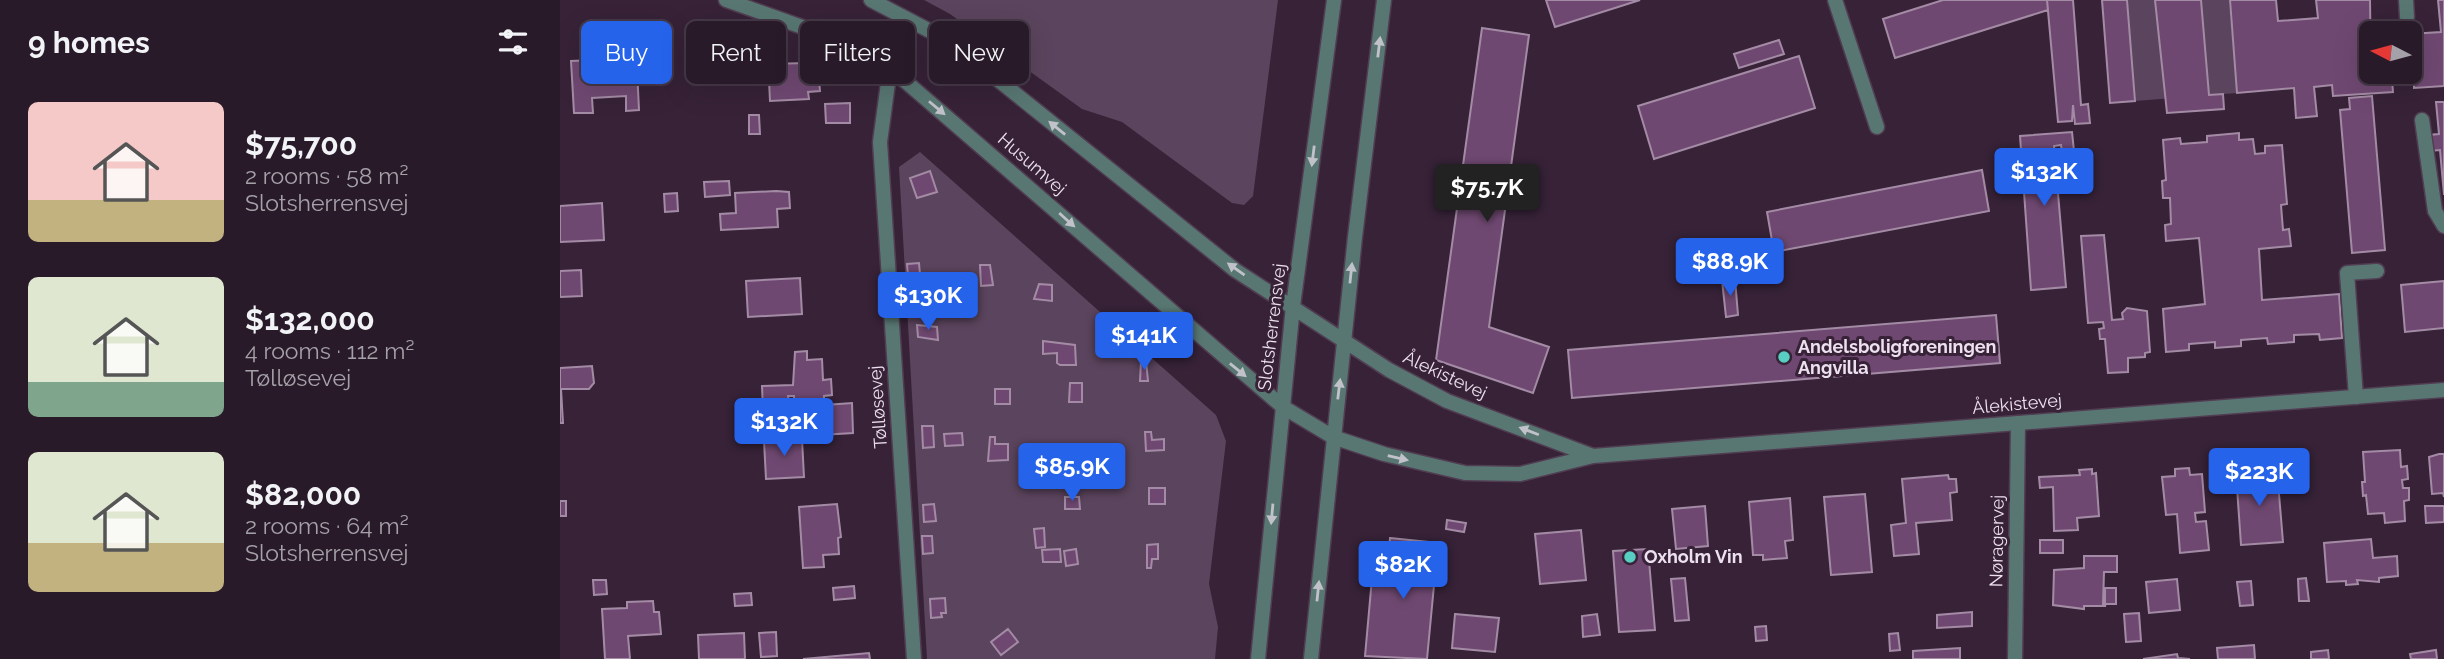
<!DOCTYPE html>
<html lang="en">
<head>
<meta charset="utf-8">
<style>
  body { margin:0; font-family:Raleway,sans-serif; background:#352736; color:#f1f3f6; height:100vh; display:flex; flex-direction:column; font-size:26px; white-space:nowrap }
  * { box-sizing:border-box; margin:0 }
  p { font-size:23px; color:#a5a1a8 }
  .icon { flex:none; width:38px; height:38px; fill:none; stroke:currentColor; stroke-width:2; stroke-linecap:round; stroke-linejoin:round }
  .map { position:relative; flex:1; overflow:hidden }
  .side { display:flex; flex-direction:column; background:#291a2a; width:560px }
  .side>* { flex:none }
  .top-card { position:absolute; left:21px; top:21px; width:665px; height:63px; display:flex; gap:14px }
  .needle { width:46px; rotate:276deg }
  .buttons { position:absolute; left:1799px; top:21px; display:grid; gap:14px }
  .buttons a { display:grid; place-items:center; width:63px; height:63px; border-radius:10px; background:#291a2a; box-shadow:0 7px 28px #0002,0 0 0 2px #453847; font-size:35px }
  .price { position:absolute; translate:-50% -60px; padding:0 16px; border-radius:7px; background:#2563eb; color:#fff; font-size:23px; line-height:46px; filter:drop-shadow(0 2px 4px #0008) }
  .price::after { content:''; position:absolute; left:50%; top:42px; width:21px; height:16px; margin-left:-10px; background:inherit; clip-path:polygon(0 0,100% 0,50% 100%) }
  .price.current { background:#222; color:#fff }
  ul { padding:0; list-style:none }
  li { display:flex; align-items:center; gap:21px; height:175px; padding:0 28px }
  li span { display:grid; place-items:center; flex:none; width:196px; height:140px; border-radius:10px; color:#555 }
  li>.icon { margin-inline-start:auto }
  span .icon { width:84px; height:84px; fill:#fffc; stroke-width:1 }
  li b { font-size:30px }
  h2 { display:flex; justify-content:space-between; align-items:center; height:84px; padding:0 28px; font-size:30px }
  .tag { padding:0 24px; border-radius:10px; background:#291a2a; box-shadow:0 7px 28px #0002,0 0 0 2px #453847; font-size:24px; line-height:63px }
  .tag.current { background:#2563eb; color:#fff }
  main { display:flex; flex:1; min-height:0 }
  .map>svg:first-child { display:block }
  .green { fill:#5b445d }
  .building { fill:#6f4871; stroke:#a48ba5; stroke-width:2 }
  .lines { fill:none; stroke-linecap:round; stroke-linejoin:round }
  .service-casing { stroke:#513d52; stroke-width:17 }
  .minor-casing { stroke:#513d52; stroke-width:17 }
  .tertiary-casing { stroke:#513d52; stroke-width:17 }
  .service { stroke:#587773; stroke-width:14 }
  .minor { stroke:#587773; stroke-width:14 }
  .tertiary { stroke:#587773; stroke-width:14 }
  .oneway { fill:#c1c1ca }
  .poi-dot { fill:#57cec1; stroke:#372238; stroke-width:2.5 }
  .labels { text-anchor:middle; stroke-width:6; stroke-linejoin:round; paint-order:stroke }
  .street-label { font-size:18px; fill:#eee1ef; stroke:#372238 }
  .poi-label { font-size:18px; font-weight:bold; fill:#eee1ef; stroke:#372238; text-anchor:start }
</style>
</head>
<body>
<main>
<section class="side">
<h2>9 homes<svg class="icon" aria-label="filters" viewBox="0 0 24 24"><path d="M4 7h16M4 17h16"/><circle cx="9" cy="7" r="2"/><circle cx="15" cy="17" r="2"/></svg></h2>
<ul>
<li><span style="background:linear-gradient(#f6c9c9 70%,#c2b280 0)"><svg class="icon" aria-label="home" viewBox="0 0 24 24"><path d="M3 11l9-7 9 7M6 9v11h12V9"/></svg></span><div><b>$75,700</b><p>2 rooms · 58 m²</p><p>Slotsherrensvej</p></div></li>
<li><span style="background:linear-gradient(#dfe7d0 75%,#7fa58c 0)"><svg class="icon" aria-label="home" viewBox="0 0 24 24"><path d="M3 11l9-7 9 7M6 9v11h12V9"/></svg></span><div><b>$132,000</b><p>4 rooms · 112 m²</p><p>Tølløsevej</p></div></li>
<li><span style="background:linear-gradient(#dfe7d0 65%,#c2b280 0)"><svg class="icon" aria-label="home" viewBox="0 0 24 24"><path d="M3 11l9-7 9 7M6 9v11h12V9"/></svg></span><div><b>$82,000</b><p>2 rooms · 64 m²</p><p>Slotsherrensvej</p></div></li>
</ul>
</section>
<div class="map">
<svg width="1884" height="659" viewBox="0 0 1884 659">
  <rect width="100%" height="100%" fill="#372238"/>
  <path class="green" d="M364 0H718L693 196 684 205 672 203 562 122 522 109 390 14Z
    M1567 0H1669L1677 93 1575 101Z
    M360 152 656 415 666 441 649 584 658 627 655 659H367L339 167Z"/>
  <path class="building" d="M986 0H1080L995 27Z
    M1383 0H1487L1488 10 1335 58 1323 19Z
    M1487 0H1513L1521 105 1528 104 1530 123 1515 124 1513 105 1512 121 1498 122Z
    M1542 0H1567L1575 101 1550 103Z
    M1595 0H1641L1649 95 1663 94 1664 109 1607 113Z
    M1670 0H1716L1718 21 1758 18 1756 0H1810L1811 72H1850V34L1881 32 1878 0H1884V86L1854 88V79L1832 80 1833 92 1773 96 1772 85 1754 87 1757 116 1736 118 1734 88 1677 93Z
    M922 28 969 35 929 327 989 347 973 393 876 360Z
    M1219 40 1224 54 1179 68 1174 54Z
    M1239 56 1255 108 1094 159 1078 106Z
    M63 59 64 69 77 68 79 110 66 111V96L32 98 33 113H14L11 61Z
    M247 63V70H258L260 91 248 92 249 99 210 101 209 80H202V71H208L209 64Z
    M1812 96 1825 250 1792 253 1780 110 1790 109 1789 98Z
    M1876 102H1884V195L1880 150 1870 151 1868 135 1879 134Z
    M290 103V123H266L265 104Z
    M189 115H199L200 134H189Z
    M1512 132 1514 151 1502 152 1501 145 1494 146 1506 287 1471 290 1460 136Z
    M1679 133V140L1693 139 1695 154 1705 153V146L1722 145 1727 204 1721 205 1723 230 1729 229 1731 246 1699 249 1702 300 1779 294 1782 338 1760 340 1759 334 1734 335V342L1708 344 1707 338 1681 340V346L1655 348V342L1629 344V350L1606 352 1603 309 1645 304 1639 238 1606 241 1605 225 1611 224 1610 198H1603L1602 181 1606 180 1603 140 1620 138 1621 144 1647 142V136Z
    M1422 170 1429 211 1214 252 1207 212Z
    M370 171 377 192 357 198 350 178Z
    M169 181 170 195 145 197 144 182Z
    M216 191 229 192 230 208 217 209 218 227 161 230 160 214 176 213 175 193Z
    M117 193 118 211 105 212 104 194Z
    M42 203 44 240 0 242V206Z
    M1544 235 1552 320 1563 319 1562 313 1567 308 1587 311 1590 352 1585 353V357L1568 358V372L1548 373 1545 339H1540L1539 329 1544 328 1543 322 1528 323 1521 236Z
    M359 263 361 286 349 287 347 264Z
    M420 265H430L433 285 421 286Z
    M21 270 22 296 0 297V271Z
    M240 278 242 314 188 317 186 281Z
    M1175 279 1178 315 1166 317 1162 280Z
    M1884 281V328L1845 332 1841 285Z
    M479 284 492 285V301L474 299Z
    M1436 315 1440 363 1012 398 1008 350Z
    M357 325 377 327 378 340 358 337Z
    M483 341 515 345 516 365H500L497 363V353L483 354Z
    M247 351V360L262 359 263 380 271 379 272 395 264 396V399L234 400V396H228L230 410 203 412 202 386 233 385 235 352Z
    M581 361H586L588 381H580Z
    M32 366 34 383 29 389H1L3 423H0V368Z
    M510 383H522V402H509Z
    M435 389H450V404H435Z
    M292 403 293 433 261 435 260 420 267 419 265 405Z
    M227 416V422L210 423V417Z
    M362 426H373L374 447 363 448Z
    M585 432H591L592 440 604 439V450L586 451Z
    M227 433V440L242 439 244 477 206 479 204 441 219 440V434Z
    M402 433 403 445 385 446 384 434Z
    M430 437H435V444H448V460L428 461Z
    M1840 450 1841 467 1847 466 1848 479 1842 480 1843 488H1849V500L1844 501 1845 521 1825 523 1824 513 1808 514 1806 495 1803 496 1802 482H1805L1803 452Z
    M1879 454H1884V497L1883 493 1872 494 1869 457Z
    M1629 468 1630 475 1642 474 1645 512 1635 513 1636 522 1646 521 1649 550 1620 553 1617 514 1606 515 1602 477 1615 476V469Z
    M1739 468 1741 486 1727 487 1726 470Z
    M1532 469V474L1536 473 1539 516 1517 518 1518 530 1494 531 1493 487 1480 488 1479 477 1520 475 1519 470Z
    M1717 470 1723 542 1681 545 1676 473Z
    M1388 475 1389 479H1396L1397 492 1390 493 1392 520 1356 523 1359 554 1334 556 1331 525 1346 523 1342 479Z
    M589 488H605V504H589Z
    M1305 494 1312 572 1271 575 1264 497Z
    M505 497H519L520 509H505Z
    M1230 498 1233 540 1225 541 1227 558 1203 560V555H1193L1189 502Z
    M0 501H6V516H0Z
    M277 504 281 537 278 538 279 554 263 555 264 567 243 568 239 507Z
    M374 504 376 521 364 522 363 505Z
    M1145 506 1148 546 1116 549 1112 509Z
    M1865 506H1884V522L1866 523Z
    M887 520 906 523 904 532 886 529Z
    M484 528 485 547 476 548 474 529Z
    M1021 530 1026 580 980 584 975 534Z
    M362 536H372L373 553 363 554Z
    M830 538 878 543 867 659 805 656 813 567 827 569Z
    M1811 539 1813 558 1837 556 1838 576 1819 578V582L1797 580 1798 584 1786 585V581L1767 582 1764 543Z
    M1480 540H1503V553H1480Z
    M598 544V559H592L591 568H587V545Z
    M500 549 501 562H483L482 550Z
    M516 549 518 564 506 566 504 551Z
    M1088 549 1095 630 1059 632 1053 551Z
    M1524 556H1557V572H1544L1543 605 1546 606H1524V609L1493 605 1494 570 1524 568Z
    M1125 578 1129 620 1115 621 1111 579Z
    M1746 578 1749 601H1739L1738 579Z
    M1617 579 1620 610 1589 613 1586 582Z
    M33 580H46L47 594 34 595Z
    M1691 581 1693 605 1680 606 1677 582Z
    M294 586 295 598 274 600 273 588Z
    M1545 588H1556V604H1545Z
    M191 593 192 605 175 606 174 594Z
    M385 598 386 613H381L382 617 371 618 370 599Z
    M93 601 94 612H99L101 634 68 636 70 659H45L42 609 67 608V602Z
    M1412 612V626L1377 628V615Z
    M1579 613 1581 641 1566 642 1564 614Z
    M895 614 939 618 935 652 892 648Z
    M1037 614 1040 635 1023 637 1022 616Z
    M1206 626 1207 640 1196 641 1195 627Z
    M448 629 458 642 441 655 431 642Z
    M216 632 217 656 201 657 199 633Z
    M184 633 185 659H139L138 635Z
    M1338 633 1340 650 1330 651 1329 634Z
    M1694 645 1695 659H1658L1657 648Z
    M1400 648V659H1353V651Z
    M1768 650 1769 659H1751V652Z
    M1876 650 1877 659H1851L1850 654Z
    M309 653 310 659H243Z
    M1617 654 1618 658 1630 659H1583Z"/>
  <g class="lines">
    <g class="service-casing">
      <path id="service" d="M1846 0 1847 17
        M1862 120 1875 211 1884 226
        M1796 397 1787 273 1817 271"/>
    </g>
    <g class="minor-casing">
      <path id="minor" d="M1275 0 1317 127
        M330 68 320 142 354 659
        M1455 659 1458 423"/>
    </g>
    <g class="tertiary-casing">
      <path id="tertiary" d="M166 0 248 29 330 68 723 407 773 437 824 454 905 473 960 474 1033 456 1884 390
        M311 0 391 42 675 270 829 370 887 401 1033 456
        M698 659 733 306 774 0
        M751 659 795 237 824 0"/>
    </g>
    <use href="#service" class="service"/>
    <use href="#minor" class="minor"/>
    <use href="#tertiary" class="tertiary"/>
  </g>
  <defs><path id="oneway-solid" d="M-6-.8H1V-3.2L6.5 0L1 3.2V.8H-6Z" transform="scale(1.75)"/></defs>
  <g class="oneway">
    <use href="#oneway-solid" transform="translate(819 47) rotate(-83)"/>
    <use href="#oneway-solid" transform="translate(377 108) rotate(40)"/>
    <use href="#oneway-solid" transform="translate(497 128) rotate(-141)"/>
    <use href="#oneway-solid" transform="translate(753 156) rotate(97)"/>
    <use href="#oneway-solid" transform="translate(507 220) rotate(42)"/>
    <use href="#oneway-solid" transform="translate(676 269) rotate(-145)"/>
    <use href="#oneway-solid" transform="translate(791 273) rotate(-84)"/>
    <use href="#oneway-solid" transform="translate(678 370) rotate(39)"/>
    <use href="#oneway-solid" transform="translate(779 389) rotate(-83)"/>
    <use href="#oneway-solid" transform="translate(969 431) rotate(-159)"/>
    <use href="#oneway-solid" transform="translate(838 458) rotate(13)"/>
    <use href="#oneway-solid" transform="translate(712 514) rotate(95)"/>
    <use href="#oneway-solid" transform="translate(758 591) rotate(-84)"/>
  </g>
  <g class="poi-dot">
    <circle cx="1224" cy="357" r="7"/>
    <circle cx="1070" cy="557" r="7"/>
  </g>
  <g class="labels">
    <g class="street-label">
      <text transform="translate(472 164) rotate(41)" y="6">Husumvej</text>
      <text transform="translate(712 327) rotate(-83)" y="6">Slotsherrensvej</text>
      <text transform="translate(885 375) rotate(25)" y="6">Ålekistevej</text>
      <text transform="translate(1457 404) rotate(-5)" y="6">Ålekistevej</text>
      <text transform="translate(318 407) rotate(-94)" y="6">Tølløsevej</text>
      <text transform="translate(1437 541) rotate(-89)" y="6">Nøragervej</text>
    </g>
    <g class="poi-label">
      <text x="1238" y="353">Andelsboligforeningen<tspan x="1238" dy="21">Angvilla</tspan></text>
      <text x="1084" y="563">Oxholm Vin</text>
    </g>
  </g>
</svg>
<div class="buttons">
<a><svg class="needle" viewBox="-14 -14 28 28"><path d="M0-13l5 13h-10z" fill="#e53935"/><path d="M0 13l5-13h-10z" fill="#a5a1a8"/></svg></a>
</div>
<b class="price" style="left:1484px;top:208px">$132K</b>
<b class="price current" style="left:927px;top:224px">$75.7K</b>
<b class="price" style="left:1170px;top:298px">$88.9K</b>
<b class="price" style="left:368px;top:332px">$130K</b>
<b class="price" style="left:584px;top:372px">$141K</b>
<b class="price" style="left:224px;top:458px">$132K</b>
<b class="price" style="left:512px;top:503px">$85.9K</b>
<b class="price" style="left:1699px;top:508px">$223K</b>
<b class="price" style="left:843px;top:601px">$82K</b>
<div class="top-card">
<a class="tag current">Buy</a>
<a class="tag">Rent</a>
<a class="tag">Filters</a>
<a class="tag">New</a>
</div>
</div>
</main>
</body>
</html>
